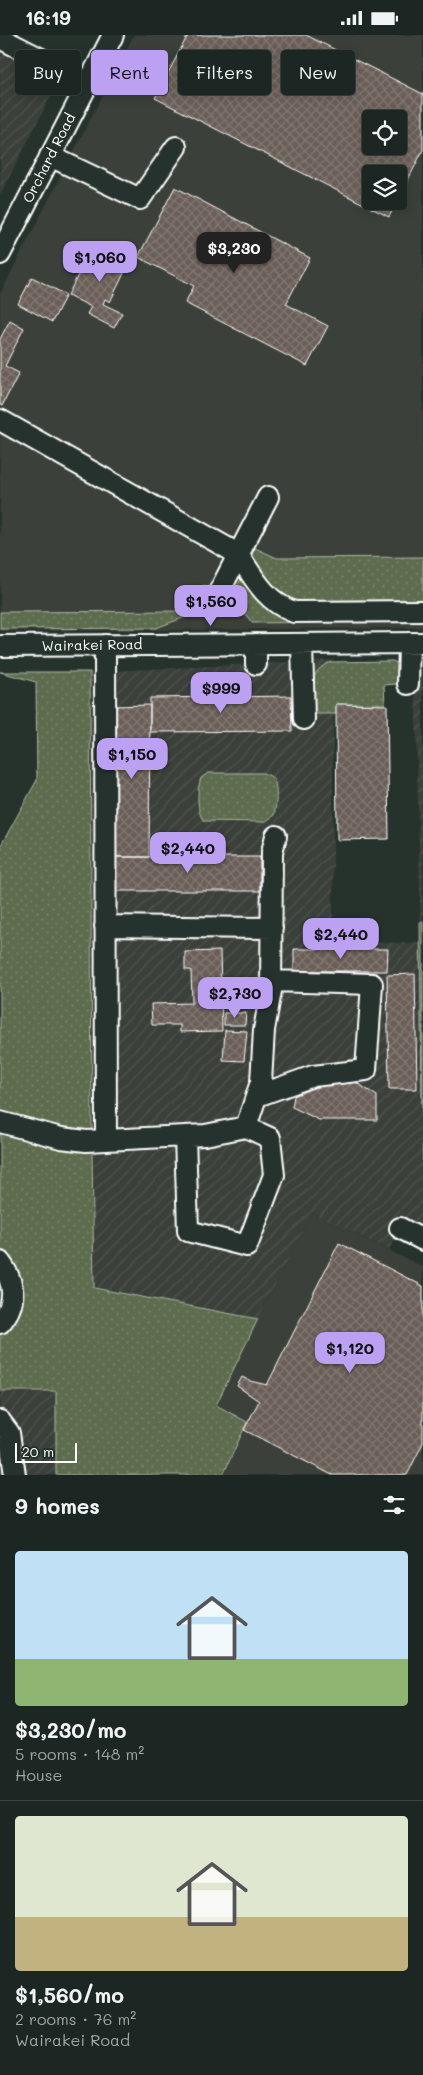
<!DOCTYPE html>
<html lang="en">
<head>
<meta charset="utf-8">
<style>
  body { margin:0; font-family:Mali,sans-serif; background:#29322f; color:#f1f3f6; height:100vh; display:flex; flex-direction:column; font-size:19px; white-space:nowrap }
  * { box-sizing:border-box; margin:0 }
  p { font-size:16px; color:#a0a5a5 }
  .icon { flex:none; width:28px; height:28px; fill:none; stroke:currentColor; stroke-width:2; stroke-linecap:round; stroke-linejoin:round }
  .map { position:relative; height:1440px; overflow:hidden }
  .drawer { display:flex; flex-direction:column; background:#1c2622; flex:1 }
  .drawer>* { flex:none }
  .banner { position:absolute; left:15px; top:15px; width:394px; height:45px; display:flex; gap:10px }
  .tools { position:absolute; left:362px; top:75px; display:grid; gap:10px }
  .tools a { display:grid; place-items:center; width:45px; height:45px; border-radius:5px; background:#1c2622; box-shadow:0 2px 12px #0003,0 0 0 1px #3a4340; font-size:25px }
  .scale { position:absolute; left:15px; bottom:12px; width:62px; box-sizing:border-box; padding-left:5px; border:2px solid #fff; border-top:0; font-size:14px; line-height:18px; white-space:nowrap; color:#fff; -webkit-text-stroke:4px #26332d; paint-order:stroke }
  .price { position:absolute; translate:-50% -42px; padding:0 11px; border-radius:10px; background:#bca0f2; color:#111; font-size:16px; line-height:32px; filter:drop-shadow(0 1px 2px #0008) }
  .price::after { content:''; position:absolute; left:50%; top:30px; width:15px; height:11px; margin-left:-8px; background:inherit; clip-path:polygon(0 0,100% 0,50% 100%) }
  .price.active { background:#222; color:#fff }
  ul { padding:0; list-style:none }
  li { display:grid; align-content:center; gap:10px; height:265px; padding:0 15px }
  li+li { border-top:1px solid #3a4340 }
  li span { display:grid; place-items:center; height:155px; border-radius:5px; color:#555 }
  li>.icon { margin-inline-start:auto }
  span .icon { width:90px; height:90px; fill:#fffc; stroke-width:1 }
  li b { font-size:21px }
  h2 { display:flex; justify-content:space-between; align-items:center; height:60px; padding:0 15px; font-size:21px }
  .chip { padding:0 18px; border-radius:5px; background:#1c2622; box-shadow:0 2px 12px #0003,0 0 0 1px #3a4340; font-size:18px; line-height:45px }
  .chip.active { background:#bca0f2; color:#111 }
  .status { display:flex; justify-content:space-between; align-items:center; height:35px; padding:0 25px; background:#1c2622; direction:ltr }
  .status svg { height:14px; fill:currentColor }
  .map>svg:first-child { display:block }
  .built { fill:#3b403a; fill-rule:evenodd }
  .industrial { fill:url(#industrial-furrows) }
  .grass { fill:url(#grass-dots); stroke:#aeb6a6 }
  .building { fill:url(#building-cross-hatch); stroke:#fff; fill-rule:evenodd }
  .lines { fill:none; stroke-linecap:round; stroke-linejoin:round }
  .minor-casing { stroke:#fff; stroke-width:24 }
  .minor { stroke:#26332d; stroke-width:20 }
  .labels { text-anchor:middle; stroke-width:4.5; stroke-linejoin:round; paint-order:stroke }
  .street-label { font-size:14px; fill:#fff; stroke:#26332d }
</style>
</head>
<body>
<div class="status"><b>16:19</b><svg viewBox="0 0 49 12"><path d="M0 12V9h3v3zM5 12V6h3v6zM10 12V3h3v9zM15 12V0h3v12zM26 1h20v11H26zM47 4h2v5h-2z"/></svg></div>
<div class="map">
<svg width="423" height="1440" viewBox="0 0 423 1440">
  <defs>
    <pattern id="industrial-furrows" width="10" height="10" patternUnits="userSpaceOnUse" patternTransform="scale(1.25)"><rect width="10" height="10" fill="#3b403a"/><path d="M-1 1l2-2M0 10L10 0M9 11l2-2" fill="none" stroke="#4f534e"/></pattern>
    <pattern id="grass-dots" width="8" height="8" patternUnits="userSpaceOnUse" patternTransform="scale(1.25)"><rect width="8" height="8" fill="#5d6c4e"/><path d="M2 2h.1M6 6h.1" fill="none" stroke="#758269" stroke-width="1.8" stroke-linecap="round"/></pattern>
    <pattern id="building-cross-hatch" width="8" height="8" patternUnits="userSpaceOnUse" patternTransform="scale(1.25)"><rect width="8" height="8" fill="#6b5f58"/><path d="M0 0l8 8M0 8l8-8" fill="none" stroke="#817771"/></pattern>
  </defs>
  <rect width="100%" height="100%" fill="#26332d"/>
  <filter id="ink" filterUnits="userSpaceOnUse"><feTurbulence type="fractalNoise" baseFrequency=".02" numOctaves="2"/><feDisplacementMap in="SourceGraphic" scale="10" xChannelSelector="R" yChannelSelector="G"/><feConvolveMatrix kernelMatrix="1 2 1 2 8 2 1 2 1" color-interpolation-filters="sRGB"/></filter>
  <g filter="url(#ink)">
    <path class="built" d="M134 0H423V593L0 596V259ZM371 84H399V111H371ZM371 139H399V166H371Z
      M312 1178 423 1232V1440H178Z"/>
    <path class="industrial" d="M0 0H21L70 24 0 160Z
      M334 625 333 700V907L421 908 415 636H423V1193L406 1184 389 1215 312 1178 258 1284 94 1253 90 637Z
      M0 1352H56V1440H0Z"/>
    <path class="grass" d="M255 513 277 523 423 522V586L252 588 233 561Z
      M203 550 207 552 196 578 156 593 0 594V577L189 576Z
      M393 626 400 630 398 649 384 650 385 669H336V679H311C312 658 307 635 331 627Z
      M0 637H90L92 1102 0 1080V812L37 745 36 647Z
      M208 738H263C268 740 272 741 274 745 278 753 276 772 274 780L265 787 204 786C196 779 197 752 201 743Z
      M420 887H423V1164Z
      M0 1094 92 1114 94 1253 258 1284 216 1370 247 1387 223 1440H56V1356H0Z"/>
    <path class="building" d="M188 0H306L423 59V115L399 163V139H371V166H397L389 182 155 63ZM371 84H399V111H371Z
      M175 152 310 223 286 269 328 291 307 331 185 268 194 251 138 222Z
      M94 208 130 226 110 267 105 264 103 269 122 278 114 293 87 279 91 272 68 260Z
      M32 242 66 260 52 287 18 269Z
      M10 285 24 293 5 331 19 338 2 371 0 370V304Z
      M291 661 292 696 150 697V663Z
      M336 669 387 670 389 804 337 805Z
      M150 670 149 822H116L113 671Z
      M116 822H260V856H116Z
      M294 914H388L387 936H294Z
      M220 916 222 996 180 997V990H152L151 969 192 968 191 935H185V917Z
      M415 939 417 1054H389L387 940Z
      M222 956 249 957V971L222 970Z
      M224 978H246L245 990H224Z
      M225 995 247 996 244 1026 223 1025Z
      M354 1046 377 1061V1085H319L292 1072 294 1061 320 1049Z
      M339 1208 423 1251V1408L407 1440H332L244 1395 259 1366 237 1351 242 1342 250 1346 267 1350Z"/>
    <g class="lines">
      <g class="minor-casing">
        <path id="minor" d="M0 3 88 48
          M50 121 140 164 176 112
          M0 219 113 0
          M0 385 238 519C253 542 266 567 294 577L423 576
          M219 557 268 462
          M256 609V629
          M302 609 304 684
          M105 610 106 1105
          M0 611 423 608
          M408 649 409 608
          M105 891 272 893
          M257 1061 313 1041 366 1035 372 949 271 946
          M0 1087 61 1103 86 1106 205 1100 246 1092 261 1047 264 995 271 956 272 817 276 801
          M185 1101 188 1196 247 1211 274 1140 270 1103 246 1092
          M400 1193 423 1205
          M0 1227C15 1247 18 1268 0 1288
          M0 1386 9 1398 15 1440"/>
      </g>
      <use href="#minor" class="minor"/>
    </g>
  </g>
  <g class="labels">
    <g class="street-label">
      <text transform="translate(49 123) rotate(-63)" y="5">Orchard Road</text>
      <text transform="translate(92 610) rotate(-1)" y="5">Wairakei Road</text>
    </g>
  </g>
</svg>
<div class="tools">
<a><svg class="icon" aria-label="locate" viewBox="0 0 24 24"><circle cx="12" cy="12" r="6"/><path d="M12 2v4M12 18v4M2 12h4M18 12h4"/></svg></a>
<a><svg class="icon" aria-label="layers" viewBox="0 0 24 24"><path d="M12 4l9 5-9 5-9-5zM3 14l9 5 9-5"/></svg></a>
</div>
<div class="scale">20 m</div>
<b class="price active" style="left:234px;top:239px">$3,230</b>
<b class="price" style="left:100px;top:248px">$1,060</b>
<b class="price" style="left:211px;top:592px">$1,560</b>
<b class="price" style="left:221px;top:679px">$999</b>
<b class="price" style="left:132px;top:745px">$1,150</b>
<b class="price" style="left:188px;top:839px">$2,440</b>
<b class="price" style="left:341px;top:925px">$2,440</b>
<b class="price" style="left:235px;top:984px">$2,730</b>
<b class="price" style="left:350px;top:1339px">$1,120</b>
<div class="banner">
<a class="chip">Buy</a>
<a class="chip active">Rent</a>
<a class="chip">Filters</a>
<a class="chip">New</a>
</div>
</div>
<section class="drawer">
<h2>9 homes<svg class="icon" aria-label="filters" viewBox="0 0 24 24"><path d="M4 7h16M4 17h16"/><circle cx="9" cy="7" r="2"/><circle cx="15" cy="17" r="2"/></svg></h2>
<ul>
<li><span style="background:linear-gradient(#bfe0f5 70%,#8fb573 0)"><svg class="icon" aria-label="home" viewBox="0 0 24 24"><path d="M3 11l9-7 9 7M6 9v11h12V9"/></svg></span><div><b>$3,230/mo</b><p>5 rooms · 148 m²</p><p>House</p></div></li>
<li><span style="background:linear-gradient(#dfe7d0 65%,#c2b280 0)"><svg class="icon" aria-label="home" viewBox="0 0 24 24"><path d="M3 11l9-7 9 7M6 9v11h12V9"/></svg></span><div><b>$1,560/mo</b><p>2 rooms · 76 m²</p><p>Wairakei Road</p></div></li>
</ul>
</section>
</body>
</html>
